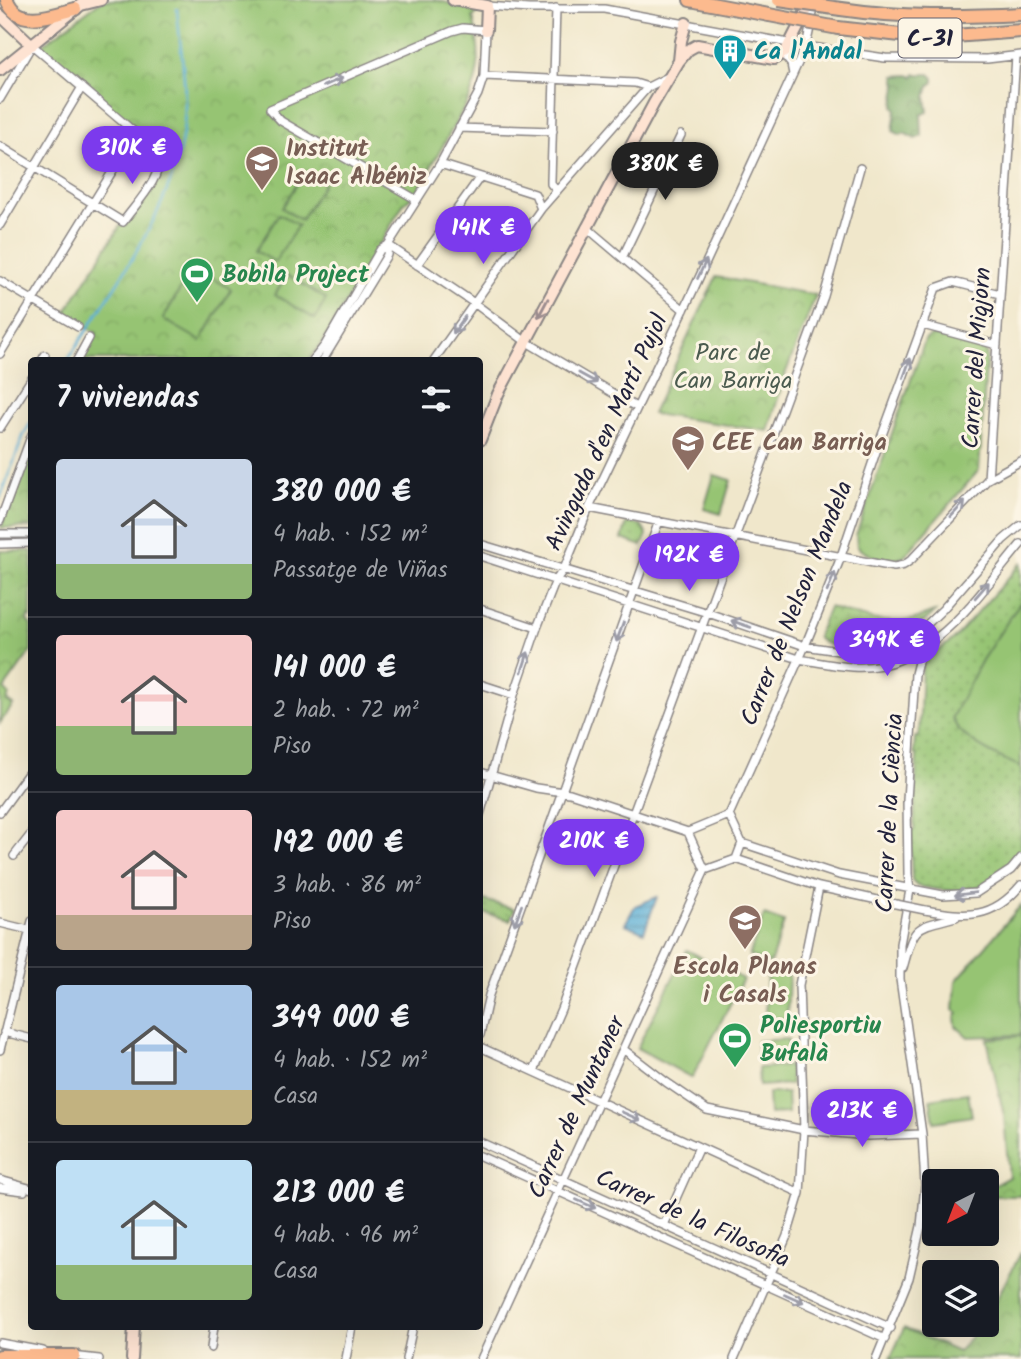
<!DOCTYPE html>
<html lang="es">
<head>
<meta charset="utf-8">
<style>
  body { margin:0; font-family:Kalam,sans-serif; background:#242831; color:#f1f3f6; height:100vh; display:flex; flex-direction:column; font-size:26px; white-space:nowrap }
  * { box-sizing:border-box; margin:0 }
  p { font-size:23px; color:#9ea1a6 }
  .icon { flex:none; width:38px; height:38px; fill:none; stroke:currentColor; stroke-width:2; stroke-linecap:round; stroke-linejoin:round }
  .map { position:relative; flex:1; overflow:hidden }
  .panel { position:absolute; left:28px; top:357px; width:455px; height:973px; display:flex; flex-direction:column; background:#171b24; border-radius:7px; box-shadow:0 7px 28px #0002 }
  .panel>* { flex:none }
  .needle { width:46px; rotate:222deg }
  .buttons { position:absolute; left:922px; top:1169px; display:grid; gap:14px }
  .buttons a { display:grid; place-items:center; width:77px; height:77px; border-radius:7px; background:#171b24; box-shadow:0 7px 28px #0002; font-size:35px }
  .price { position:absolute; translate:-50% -60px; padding:0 16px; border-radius:24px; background:#7c3aed; color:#fff; font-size:23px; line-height:46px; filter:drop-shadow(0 2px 4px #0008) }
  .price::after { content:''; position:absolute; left:50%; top:42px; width:21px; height:16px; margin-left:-10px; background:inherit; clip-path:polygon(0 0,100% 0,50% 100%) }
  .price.active { background:#222; color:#fff }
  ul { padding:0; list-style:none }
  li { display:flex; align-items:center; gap:21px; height:175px; padding:0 28px }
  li+li { border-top:2px solid #363941 }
  li span { display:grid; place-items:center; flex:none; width:196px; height:140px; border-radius:7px; color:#555 }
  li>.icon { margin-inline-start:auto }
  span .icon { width:84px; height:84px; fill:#fffc; stroke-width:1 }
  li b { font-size:30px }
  h2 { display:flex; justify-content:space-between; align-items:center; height:84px; padding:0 28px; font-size:30px }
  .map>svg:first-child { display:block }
  .grass { fill:url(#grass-dots); stroke:#5c7357; stroke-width:2 }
  .forest { fill:url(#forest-crowns); stroke:#4d6650; stroke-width:2 }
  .park { fill:url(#park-crowns); stroke:#5c7357; stroke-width:2 }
  .pitch { fill:#96c473; stroke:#5c7357; stroke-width:2 }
  .water { fill:url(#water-rules); stroke:#3f698a; stroke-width:2 }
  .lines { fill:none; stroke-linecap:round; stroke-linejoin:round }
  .stream { stroke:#5cb0d8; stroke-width:2.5 }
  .street-casing { stroke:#898483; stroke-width:10 }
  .secondary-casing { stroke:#898483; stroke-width:14 }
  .highway-casing { stroke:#898483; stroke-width:16 }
  .street { stroke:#fff; stroke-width:7 }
  .secondary { stroke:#fee3d2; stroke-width:10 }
  .highway { stroke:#fcba8e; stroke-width:12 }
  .street-bridge-casing { stroke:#898483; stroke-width:10; stroke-linecap:butt }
  .highway-bridge-casing { stroke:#898483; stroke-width:16; stroke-linecap:butt }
  .street-bridge { stroke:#fff; stroke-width:7 }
  .highway-bridge { stroke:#fcba8e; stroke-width:12 }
  .oneway { stroke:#9c9ca7 }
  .oneway2 { stroke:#9b8c8e }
  .labels { text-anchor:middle; stroke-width:6; stroke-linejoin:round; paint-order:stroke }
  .shield { fill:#fcf5e5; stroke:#63616e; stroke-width:2 }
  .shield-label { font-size:23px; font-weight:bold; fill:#22223b }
  .culture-label { font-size:24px; font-weight:bold; fill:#0d838f; stroke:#fcf5e5; text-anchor:start }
  .education-label { font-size:24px; font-weight:bold; fill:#785e54; stroke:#fcf5e5; text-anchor:start }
  .leisure-label { font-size:24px; font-weight:bold; fill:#27864d; stroke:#fcf5e5; text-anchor:start }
  .park-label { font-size:24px; fill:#4b5b4f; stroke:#fcf5e5 }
  .street-label { font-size:24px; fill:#22223b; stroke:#fcf5e5 }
</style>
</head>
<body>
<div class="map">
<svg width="1021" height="1359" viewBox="0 0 1021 1359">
  <defs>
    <pattern id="grass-dots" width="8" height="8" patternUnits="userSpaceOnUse" patternTransform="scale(1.75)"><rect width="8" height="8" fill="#96c473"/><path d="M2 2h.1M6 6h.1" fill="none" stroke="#81a864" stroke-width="1.8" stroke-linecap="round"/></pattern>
    <pattern id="forest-crowns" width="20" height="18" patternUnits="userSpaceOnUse" patternTransform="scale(1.75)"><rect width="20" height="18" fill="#78aa65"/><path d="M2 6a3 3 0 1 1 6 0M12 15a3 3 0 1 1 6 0" fill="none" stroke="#628a54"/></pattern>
    <pattern id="park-crowns" width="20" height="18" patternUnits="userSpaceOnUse" patternTransform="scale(1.75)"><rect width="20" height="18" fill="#96c473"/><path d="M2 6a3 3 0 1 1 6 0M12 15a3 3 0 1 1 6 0" fill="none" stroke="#81a864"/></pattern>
    <pattern id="water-rules" width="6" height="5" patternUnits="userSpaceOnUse" patternTransform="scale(1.75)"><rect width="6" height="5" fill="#5cb0d8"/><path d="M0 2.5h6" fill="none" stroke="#4c8fb0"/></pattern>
  </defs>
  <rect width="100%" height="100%" fill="#fcf5e5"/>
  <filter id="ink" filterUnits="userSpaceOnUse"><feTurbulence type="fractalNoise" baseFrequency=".0143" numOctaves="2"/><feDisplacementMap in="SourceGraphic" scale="14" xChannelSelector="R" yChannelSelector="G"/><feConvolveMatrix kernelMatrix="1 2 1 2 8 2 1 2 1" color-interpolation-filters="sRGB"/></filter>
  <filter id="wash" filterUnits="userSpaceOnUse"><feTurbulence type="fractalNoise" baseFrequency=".00686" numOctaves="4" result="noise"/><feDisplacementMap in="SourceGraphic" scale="28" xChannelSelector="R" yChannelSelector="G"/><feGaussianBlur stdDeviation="1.57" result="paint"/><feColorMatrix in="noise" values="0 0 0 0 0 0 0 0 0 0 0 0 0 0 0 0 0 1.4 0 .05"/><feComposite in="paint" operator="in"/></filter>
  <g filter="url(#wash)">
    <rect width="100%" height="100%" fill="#f0e7cb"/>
    <path class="grass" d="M627 523 641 525 647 535 642 546 622 539Z
      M1021 563V852C986 892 968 896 917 886L912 881 910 830H914L917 755 914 754 915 737H919L922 666 928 659 956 637Z
      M829 607C854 615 884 625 910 620 919 619 928 613 935 612 911 636 877 649 843 646 833 646 823 645 817 637Z
      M480 899 515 909 510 920 480 912Z"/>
    <path class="forest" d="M915 74H930L934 78V82L929 86 926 97 928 112 921 115 922 136 915 139 904 133 901 135 893 131 896 109 894 106 897 85 895 76 909 75 914 77Z"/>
    <path class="park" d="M102 0H434L481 10 473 17C480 49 482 68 469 99L417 192 404 203 322 343 309 360H80L97 333 64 315 120 226 126 225C129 219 132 210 137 206 151 192 167 173 162 152L41 49 42 45Z
      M716 277 816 295 786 372 768 431 652 414Z
      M932 335 983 349 987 353 979 470 903 558C889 562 866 557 857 546L856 535 925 340Z
      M31 441V527L1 528Z
      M0 551H32L31 618 28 616 27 621 31 625V651L4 689 9 694 7 701 13 705 0 723Z
      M1021 1036V1196H987V1189L1009 1177 1004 1116 987 1039Z
      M1021 1252V1359H890L904 1328 958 1352 981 1325H987C987 1311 1014 1269 1021 1252Z"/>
    <path class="pitch" d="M305 171 324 183 301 220 282 208Z
      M279 214 298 225 275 262 256 251Z
      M193 267 231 289 201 341 163 319Z
      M287 275 326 299 315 319 275 295Z
      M714 475 731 480 721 514 704 509Z
      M1021 601V767C1001 758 958 740 952 717L982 660Z
      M1021 905V1035L968 1037 956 1026 955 1017 958 1013 954 1010 956 981Z
      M764 915 784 922 770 964 749 956Z
      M687 950 743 979 692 1078 637 1048Z
      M767 974 789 975 787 1019 765 1018Z
      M788 1039 789 1058 758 1059 757 1041Z
      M790 1066 791 1084 759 1086 758 1068Z
      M768 1093H787L788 1113 769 1114Z
      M968 1093 972 1116 934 1122 930 1099Z"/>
    <path class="water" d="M657 897 644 932 625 924 635 906Z"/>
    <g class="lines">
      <path class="stream" d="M68 360C110 292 172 212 183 132 189 92 180 49 177 9
        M0 498 24 434 32 421"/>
    </g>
  </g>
  <g filter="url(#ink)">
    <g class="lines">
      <g class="street-casing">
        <path id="street" d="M487 6 529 9H604L805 46 885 58 987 59 1021 55
          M556 8 551 180V184L557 191
          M783 54 791 64 793 74
          M484 76 635 83 648 87
          M0 99 32 45 159 153C163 178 137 202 123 222L0 146
          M459 128 553 131
          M440 164 535 194 541 209
          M0 225 82 87
          M586 227 684 310
          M388 245 474 303 525 341 636 407
          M623 256 681 135
          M417 265 480 177
          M0 281 78 327
          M923 325 997 345
          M0 354 136 133
          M42 360 45 355
          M77 360 89 338
          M313 360 325 345 380 250 388 245 440 164 478 94 484 76 486 30 463 28 452 31 270 109 281 121 417 200
          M323 360 387 255 388 245
          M434 360 541 209 648 87 668 77
          M0 428 32 378
          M988 479 1021 461
          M589 508 894 567 904 565 911 560 988 479 1016 56
          M0 521 32 434
          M0 534H32
          M0 544 32 543
          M480 544 708 613 805 646 859 654 884 649 919 632 943 609 1003 540 1021 525
          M480 556 799 659C817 662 835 666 853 667 930 672 977 596 1021 544
          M480 609 537 628
          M480 684 514 695
          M480 772 536 788 570 793 688 832
          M0 812 32 768
          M480 815 514 695 537 628 556 580 564 569 589 508 692 293 799 61 808 37 815 4
          M729 815 805 646 839 562 878 446 936 288 953 282 1000 294
          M688 832 705 870 736 859 742 843 729 815
          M688 832 729 815
          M742 843 839 875 943 895 976 893 1011 870 1021 858
          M14 856 32 833
          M736 859 819 887 891 903
          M925 910C967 917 992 920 1021 885
          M0 923 29 930
          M903 968C915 924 914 928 956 917
          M4 1032 32 1039
          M480 1035 489 995 659 521
          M480 1047 800 1193
          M623 1049 666 1082 707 1110 804 1130 868 1136 922 1134
          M0 1050 32 921
          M534 1071 561 1009 824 296 860 168
          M480 1142 891 1328
          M480 1156 885 1339
          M0 1180 32 1189
          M0 1188 24 1191
          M664 1225 699 1147
          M0 1343 43 1351
          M211 1348 214 1326
          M72 1356 99 1359
          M346 1359 352 1326
          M406 1359 413 1326
          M481 1359 705 870
          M734 1359 787 1236 800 1193 804 1130 799 985 819 887
          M876 1359 909 1278 921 1226 925 1185 922 1134 900 979V944L910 890 908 874 907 800 915 674 921 650"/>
      </g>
      <g class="secondary-casing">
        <path id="secondary" d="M453 0 487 6 486 30
          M81 5 101 0
          M0 15 32 45
          M679 61 681 41 686 23
          M0 70 87 0
          M480 440 498 394 654 103 679 61 688 50 697 45 774 59 786 51 812 0
          M132 1359 134 1326"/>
      </g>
      <g class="highway-casing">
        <path id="highway" d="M7 0C18 29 53 15 75 9
          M690 0 769 15
          M841 9C901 18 960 17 1021 14
          M838 28 927 38 1021 31
          M0 1356H74"/>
      </g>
      <use href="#street" class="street"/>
      <use href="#secondary" class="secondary"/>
      <use href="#highway" class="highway"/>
      <g class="street-bridge-casing">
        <path id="street-bridge" d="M891 903 925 910"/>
      </g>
      <g class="highway-bridge-casing">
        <path id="highway-bridge" d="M779 0 841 9
          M769 15 838 28"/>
      </g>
      <use href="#street-bridge" class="street-bridge"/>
      <use href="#highway-bridge" class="highway-bridge"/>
    </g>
    <defs><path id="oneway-shaft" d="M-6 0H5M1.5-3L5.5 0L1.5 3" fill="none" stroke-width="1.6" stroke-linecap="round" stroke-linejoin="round" transform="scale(1.75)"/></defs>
    <g class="oneway">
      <use href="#oneway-shaft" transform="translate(333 82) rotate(-23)"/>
      <use href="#oneway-shaft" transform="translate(702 269) rotate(-65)"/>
      <use href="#oneway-shaft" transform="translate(459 325) rotate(125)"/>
      <use href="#oneway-shaft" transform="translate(907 368) rotate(-70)"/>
      <use href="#oneway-shaft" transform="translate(588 378) rotate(29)"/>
      <use href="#oneway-shaft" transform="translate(958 509) rotate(-47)"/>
      <use href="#oneway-shaft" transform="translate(831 582) rotate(-68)"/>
      <use href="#oneway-shaft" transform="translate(982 590) rotate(-49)"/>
      <use href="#oneway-shaft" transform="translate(741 624) rotate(-161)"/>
      <use href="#oneway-shaft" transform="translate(620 632) rotate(110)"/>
      <use href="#oneway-shaft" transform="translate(525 662) rotate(-72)"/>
      <use href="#oneway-shaft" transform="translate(965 894) rotate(173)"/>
      <use href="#oneway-shaft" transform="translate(518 915) rotate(110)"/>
      <use href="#oneway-shaft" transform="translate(631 1116) rotate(24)"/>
      <use href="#oneway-shaft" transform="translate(586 1204) rotate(24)"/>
      <use href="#oneway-shaft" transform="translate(794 1298) rotate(24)"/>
    </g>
    <use class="oneway2" href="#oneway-shaft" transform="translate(543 308) rotate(118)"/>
  </g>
  <defs>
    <g id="building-pin" transform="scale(1.75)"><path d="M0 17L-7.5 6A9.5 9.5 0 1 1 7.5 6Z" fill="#0f9aa8" stroke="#fcf5e5"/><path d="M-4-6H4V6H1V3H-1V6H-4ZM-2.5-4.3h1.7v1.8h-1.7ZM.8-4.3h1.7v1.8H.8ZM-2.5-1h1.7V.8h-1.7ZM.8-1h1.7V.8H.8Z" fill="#fff"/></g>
    <g id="school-pin" transform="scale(1.75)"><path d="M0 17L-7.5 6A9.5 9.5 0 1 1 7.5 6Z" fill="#8d6e63" stroke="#fcf5e5"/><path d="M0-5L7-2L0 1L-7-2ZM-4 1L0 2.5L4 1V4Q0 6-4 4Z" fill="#fff"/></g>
    <g id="stadium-pin" transform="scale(1.75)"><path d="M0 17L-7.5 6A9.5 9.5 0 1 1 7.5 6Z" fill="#2e9e5b" stroke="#fcf5e5"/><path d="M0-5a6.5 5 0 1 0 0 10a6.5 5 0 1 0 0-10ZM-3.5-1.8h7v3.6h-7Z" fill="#fff"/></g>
  </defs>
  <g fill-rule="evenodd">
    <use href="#building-pin" x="730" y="51"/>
    <use href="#school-pin" x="262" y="162"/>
    <use href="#stadium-pin" x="197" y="274"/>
    <use href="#school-pin" x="688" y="442"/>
    <use href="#school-pin" x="745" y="921"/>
    <use href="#stadium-pin" x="735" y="1039"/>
  </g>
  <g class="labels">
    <rect class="shield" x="898.5" y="18.5" width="63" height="39" rx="5"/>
    <g class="shield-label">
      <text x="930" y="46">C-31</text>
    </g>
    <g class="culture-label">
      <text x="754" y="59">Ca l'Andal</text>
    </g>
    <g class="education-label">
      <text x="286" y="156">Institut<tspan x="286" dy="28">Isaac Albéniz</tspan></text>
      <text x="712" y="450">CEE Can Barriga</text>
      <text x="745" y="974" text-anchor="middle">Escola Planas<tspan x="745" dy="28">i Casals</tspan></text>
    </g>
    <g class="leisure-label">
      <text x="222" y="282">Bobila Project</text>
      <text x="760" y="1033">Poliesportiu<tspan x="760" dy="28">Bufalà</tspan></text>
    </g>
    <g class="park-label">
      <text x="733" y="360">Parc de<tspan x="733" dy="28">Can Barriga</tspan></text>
    </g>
    <g class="street-label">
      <text transform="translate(976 358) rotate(-86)" y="8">Carrer del Migjorn</text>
      <text transform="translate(606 432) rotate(-65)" y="8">Avinguda d'en Martí Pujol</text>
      <text transform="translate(796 603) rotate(-68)" y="8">Carrer de Nelson Mandela</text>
      <text transform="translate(889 813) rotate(-87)" y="8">Carrer de la Ciència</text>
      <text transform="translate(576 1107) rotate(-65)" y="8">Carrer de Muntaner</text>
      <text transform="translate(693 1218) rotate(24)" y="8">Carrer de la Filosofia</text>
    </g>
  </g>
</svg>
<div class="buttons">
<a><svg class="needle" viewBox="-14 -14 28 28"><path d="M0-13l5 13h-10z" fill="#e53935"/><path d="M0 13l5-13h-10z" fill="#9ea1a6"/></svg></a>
<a><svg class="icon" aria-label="layers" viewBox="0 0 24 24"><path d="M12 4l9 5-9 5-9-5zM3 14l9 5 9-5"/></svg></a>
</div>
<b class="price" style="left:132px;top:186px">310K €</b>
<b class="price active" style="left:665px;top:202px">380K €</b>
<b class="price" style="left:483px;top:266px">141K €</b>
<b class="price" style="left:689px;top:593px">192K €</b>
<b class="price" style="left:887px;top:678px">349K €</b>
<b class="price" style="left:594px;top:879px">210K €</b>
<b class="price" style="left:862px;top:1149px">213K €</b>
<section class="panel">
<h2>7 viviendas<svg class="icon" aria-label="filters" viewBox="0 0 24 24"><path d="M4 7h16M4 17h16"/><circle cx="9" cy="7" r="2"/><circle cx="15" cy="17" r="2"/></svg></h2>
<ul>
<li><span style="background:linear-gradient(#c9d6e8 75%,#8fb573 0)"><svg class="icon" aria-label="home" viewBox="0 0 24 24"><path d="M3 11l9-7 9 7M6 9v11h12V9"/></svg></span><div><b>380 000 €</b><p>4 hab. · 152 m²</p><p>Passatge de Viñas</p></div></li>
<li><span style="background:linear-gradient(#f6c9c9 65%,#8fb573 0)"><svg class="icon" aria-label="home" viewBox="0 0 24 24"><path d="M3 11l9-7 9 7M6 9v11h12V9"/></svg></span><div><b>141 000 €</b><p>2 hab. · 72 m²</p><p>Piso</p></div></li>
<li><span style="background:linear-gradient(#f6c9c9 75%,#b9a48a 0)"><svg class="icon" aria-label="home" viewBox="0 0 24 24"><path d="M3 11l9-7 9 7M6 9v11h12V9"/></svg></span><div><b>192 000 €</b><p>3 hab. · 86 m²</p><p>Piso</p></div></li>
<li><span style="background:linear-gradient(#a9c7e8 75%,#c2b280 0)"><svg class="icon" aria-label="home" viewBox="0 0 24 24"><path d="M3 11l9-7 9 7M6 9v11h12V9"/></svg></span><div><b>349 000 €</b><p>4 hab. · 152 m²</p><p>Casa</p></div></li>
<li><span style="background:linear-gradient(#bfe0f5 75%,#8fb573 0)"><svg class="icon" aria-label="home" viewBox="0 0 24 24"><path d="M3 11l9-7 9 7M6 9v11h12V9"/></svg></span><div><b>213 000 €</b><p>4 hab. · 96 m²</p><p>Casa</p></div></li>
</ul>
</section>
</div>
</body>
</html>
